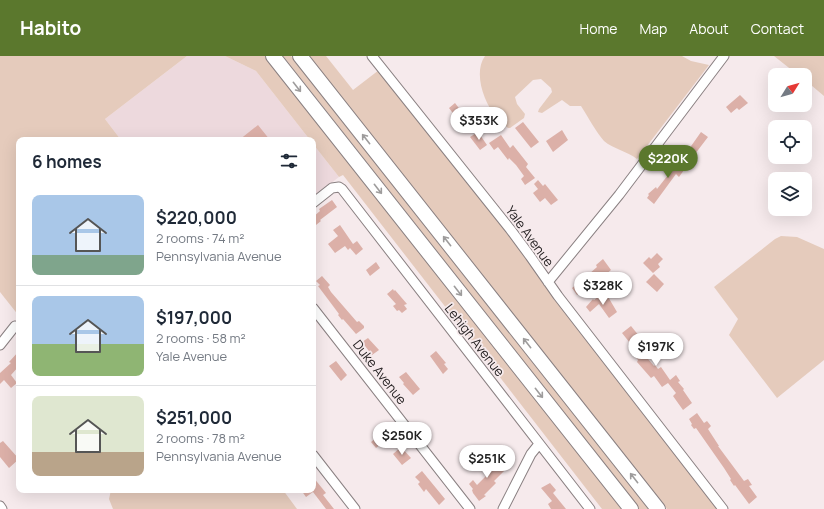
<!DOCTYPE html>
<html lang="en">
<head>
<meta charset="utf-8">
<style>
  body { margin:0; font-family:Manrope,sans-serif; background:#f2f2f3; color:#1f2937; height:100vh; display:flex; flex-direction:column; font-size:15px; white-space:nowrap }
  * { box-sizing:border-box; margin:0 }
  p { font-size:13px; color:#747a83 }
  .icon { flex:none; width:22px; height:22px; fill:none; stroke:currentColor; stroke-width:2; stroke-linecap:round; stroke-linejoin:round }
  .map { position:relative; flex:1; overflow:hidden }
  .side { position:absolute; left:16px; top:81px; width:300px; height:356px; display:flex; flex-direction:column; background:#fff; border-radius:8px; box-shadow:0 4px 16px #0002 }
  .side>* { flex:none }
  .needle { width:26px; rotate:53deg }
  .controls { position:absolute; left:768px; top:12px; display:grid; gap:8px }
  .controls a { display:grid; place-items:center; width:44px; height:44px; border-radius:8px; background:#fff; box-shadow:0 4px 16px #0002; font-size:20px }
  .price { position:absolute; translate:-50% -34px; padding:0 9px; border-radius:14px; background:#fff; color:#222; font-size:13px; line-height:26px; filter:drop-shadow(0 1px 2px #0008) }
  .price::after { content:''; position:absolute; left:50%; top:24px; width:12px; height:9px; margin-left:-6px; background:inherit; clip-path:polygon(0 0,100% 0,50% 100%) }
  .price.on { background:#5b782d; color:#fff }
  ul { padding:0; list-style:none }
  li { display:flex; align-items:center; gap:12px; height:100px; padding:0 16px }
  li+li { border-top:1px solid #e0e1e3 }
  li span { display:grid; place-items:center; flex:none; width:112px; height:80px; border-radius:8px; color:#555 }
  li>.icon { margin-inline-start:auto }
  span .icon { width:48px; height:48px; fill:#fffc; stroke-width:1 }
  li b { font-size:17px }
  h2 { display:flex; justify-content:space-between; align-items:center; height:48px; padding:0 16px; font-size:17px }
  header { display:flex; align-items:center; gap:24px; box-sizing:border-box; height:56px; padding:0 20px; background:#5b782d; color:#fff }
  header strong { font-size:19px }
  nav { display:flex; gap:22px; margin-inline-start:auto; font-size:14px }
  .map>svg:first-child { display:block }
  .built { fill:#edd9dd }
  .green { fill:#e5cbbc }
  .building { fill:#dcb0a8 }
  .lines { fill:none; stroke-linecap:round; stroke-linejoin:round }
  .minor-casing { stroke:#8a8082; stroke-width:11 }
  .highway-casing { stroke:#8a8082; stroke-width:16 }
  .minor { stroke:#fff; stroke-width:9 }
  .highway { stroke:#fff; stroke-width:14 }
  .oneway { stroke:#9e9c9c }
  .labels { text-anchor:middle; stroke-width:3.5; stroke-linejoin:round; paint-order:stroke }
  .street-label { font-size:13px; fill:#272324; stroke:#f6eaec }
</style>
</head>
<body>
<header>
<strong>Habito</strong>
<nav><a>Home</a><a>Map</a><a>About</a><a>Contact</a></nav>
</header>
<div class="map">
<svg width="824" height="453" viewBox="0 0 824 453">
  <rect width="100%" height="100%" fill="#f6eaec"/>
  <path class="built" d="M187 0H225L256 15 310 84H121L105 63Z
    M313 88 339 121 313 141Z"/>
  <path class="green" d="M0 0H187L105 63 121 84H19V260L0 236Z
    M225 0H265L622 453H602L343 119 339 121 313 88V84H310L256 15Z
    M283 0H291L507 274 526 294 651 453H639L624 435 518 302 502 278Z
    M308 0H326L353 34 379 14 462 117 719 453H667Z
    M485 0H682L691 5 709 9 637 103C627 95 613 93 604 85 596 76 588 61 581 50H570L562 44 542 57 538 56 539 53 552 36 551 32 541 23 533 24 515 41 517 48 525 58 524 62 510 72H508C504 68 499 65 496 61 484 46 473 17 485 0Z
    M774 0H824V40L805 24V19H798Z
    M781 180 797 181 824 193V304L777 342 729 279 738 263 714 231 775 183Z
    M111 434H283L297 453H113L109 443Z"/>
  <path class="building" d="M740 39 748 47 739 54 737 52 731 57 726 51Z
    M455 47 468 64 461 69 459 68 458 69 454 64 456 63 455 60 449 52Z
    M523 66 539 86 531 92 515 72Z
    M258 69 270 84H239Z
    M562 74 568 84 553 96 546 85Z
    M478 76 487 89 480 94 470 81Z
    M701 76 708 81 695 98 689 93Z
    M501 79 510 92 513 89 528 108 526 111 535 122 525 129 521 123 524 120 516 109 509 102 508 104 498 91 494 94 489 87Z
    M679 99 687 105 681 112 684 114 679 121 676 118 654 148 647 142 649 139 648 138 656 131 657 133 668 119 666 118 672 111 671 110Z
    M538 124 543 130 545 128 558 144 551 149 545 142 540 146 533 137 538 133 534 128Z
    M332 144 337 151 320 164 321 165 316 169 313 166V161L320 155 319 153Z
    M340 169 353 188 357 185 363 193 356 199 350 192 348 194 345 190 335 197 328 188 338 180 333 174Z
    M657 197 663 203 658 208 660 211 653 217 643 207 649 201 651 203Z
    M603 203 611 214 605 219 601 216 594 223 595 224 584 233 587 236 582 240 580 237 577 239 572 232 584 222 583 220 588 217 589 218 597 211 596 209Z
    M376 206 380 212 370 220 366 214Z
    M654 218 664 228 657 236 646 226Z
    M322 220 330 229 328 231 331 236 357 266 359 265 364 270V272L356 278 343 263 342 264 338 259 339 258 318 230 320 229 316 225Z
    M393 233 394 235 395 234 407 248 404 249 407 253 402 257 399 254 397 255 393 250 396 248 387 238Z
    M600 239 603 242 607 239 617 256 609 262 599 248 590 256 586 251 593 243 594 244Z
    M631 270 644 286 649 282 654 288 643 297 654 310 655 309 658 313 661 311 670 324 676 319 680 325 678 326 684 333 683 334 692 347 683 354 673 340 676 337 668 327 662 331 654 320 651 322 637 306 638 304 635 300 638 297 622 277Z
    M368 282 379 294 372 299 362 286Z
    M19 295V310L11 319 17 327 11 332 4 324 0 328V317L11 307 9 306Z
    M436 295 446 307 444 308 448 313 443 318 430 300Z
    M336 305 347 319 341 325 329 310Z
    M406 316 420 333 413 339 403 328 404 327 399 321Z
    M697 357 704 367 707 365 711 370 708 373 719 390H718L744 425 748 423 752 429 749 430 757 441 749 448 735 429 734 430 730 424 731 423 724 412 696 372 694 373 691 369 692 368 689 363Z
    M386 374 391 380 376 392 371 386Z
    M3 385 19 403 9 412 0 401V387Z
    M503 389 511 400 510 401 511 402 505 407 495 394Z
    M401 391 411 402 402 409 393 398Z
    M482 402 492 413 501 405 507 412 494 425 496 427 484 439 486 440 479 445 473 437 472 434 473 433 469 428 473 424 477 429 487 419 476 408Z
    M422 415 445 443 439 449 426 433 424 436 418 428 420 426 415 421Z
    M313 421 326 437 323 439 334 453H326L313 436 306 441 301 434H313Z
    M550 427 556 434 553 437 566 453H551L548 448 552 445 541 432Z"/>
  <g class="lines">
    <g class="minor-casing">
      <path id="minor" d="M372 0 510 173 530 200 558 240 723 453
        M313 147 332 132 339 131 342 133 590 453
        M548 226 619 139 724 0
        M313 252 470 453
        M0 289 15 270
        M313 399 355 453
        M0 450 2 453
        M503 453 531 398 539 388"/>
    </g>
    <g class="highway-casing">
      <path id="highway" d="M273 0 631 453
        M300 0 658 453"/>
    </g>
    <use href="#minor" class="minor"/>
    <use href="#highway" class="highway"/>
  </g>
  <defs><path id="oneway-shaft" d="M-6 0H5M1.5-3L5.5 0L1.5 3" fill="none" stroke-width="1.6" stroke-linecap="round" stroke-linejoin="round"/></defs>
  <g class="oneway">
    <use href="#oneway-shaft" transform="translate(297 31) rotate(52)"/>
    <use href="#oneway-shaft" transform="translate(366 83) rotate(-128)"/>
    <use href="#oneway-shaft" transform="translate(378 133) rotate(52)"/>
    <use href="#oneway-shaft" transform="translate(447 185) rotate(-128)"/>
    <use href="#oneway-shaft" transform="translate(458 235) rotate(52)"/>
    <use href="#oneway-shaft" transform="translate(527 287) rotate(-128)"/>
    <use href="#oneway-shaft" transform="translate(539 337) rotate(52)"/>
    <use href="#oneway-shaft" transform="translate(634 422) rotate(-128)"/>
  </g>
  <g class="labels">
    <g class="street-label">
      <text transform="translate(530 180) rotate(54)" y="5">Yale Avenue</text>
      <text transform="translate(475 284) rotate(52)" y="5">Lehigh Avenue</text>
      <text transform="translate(380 316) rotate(52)" y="5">Duke Avenue</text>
    </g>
  </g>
</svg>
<div class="controls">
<a><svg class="needle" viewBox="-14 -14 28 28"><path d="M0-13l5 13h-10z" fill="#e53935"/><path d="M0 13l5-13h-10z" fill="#747a83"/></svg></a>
<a><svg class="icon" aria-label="locate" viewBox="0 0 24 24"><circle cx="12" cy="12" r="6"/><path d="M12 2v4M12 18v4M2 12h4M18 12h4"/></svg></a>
<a><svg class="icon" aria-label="layers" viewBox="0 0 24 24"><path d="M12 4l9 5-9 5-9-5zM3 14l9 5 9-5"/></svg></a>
</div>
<b class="price" style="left:479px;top:85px">$353K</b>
<b class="price on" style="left:668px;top:123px">$220K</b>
<b class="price" style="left:603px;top:250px">$328K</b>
<b class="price" style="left:656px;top:311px">$197K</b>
<b class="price" style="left:402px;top:400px">$250K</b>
<b class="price" style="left:487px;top:423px">$251K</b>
<section class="side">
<h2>6 homes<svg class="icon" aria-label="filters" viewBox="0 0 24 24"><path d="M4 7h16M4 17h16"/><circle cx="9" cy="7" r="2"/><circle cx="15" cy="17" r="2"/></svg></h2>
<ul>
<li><span style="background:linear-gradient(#a9c7e8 75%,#7fa58c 0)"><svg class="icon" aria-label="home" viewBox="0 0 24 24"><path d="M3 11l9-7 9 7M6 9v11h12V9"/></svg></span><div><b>$220,000</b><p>2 rooms · 74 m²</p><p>Pennsylvania Avenue</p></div></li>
<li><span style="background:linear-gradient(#a9c7e8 60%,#8fb573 0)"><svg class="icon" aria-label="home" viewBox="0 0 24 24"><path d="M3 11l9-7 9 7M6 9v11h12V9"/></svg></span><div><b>$197,000</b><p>2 rooms · 58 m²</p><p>Yale Avenue</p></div></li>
<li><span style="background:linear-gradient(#dfe7d0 70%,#b9a48a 0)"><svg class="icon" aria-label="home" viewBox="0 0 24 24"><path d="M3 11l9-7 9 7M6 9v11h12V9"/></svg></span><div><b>$251,000</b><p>2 rooms · 78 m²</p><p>Pennsylvania Avenue</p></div></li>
</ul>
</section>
</div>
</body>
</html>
